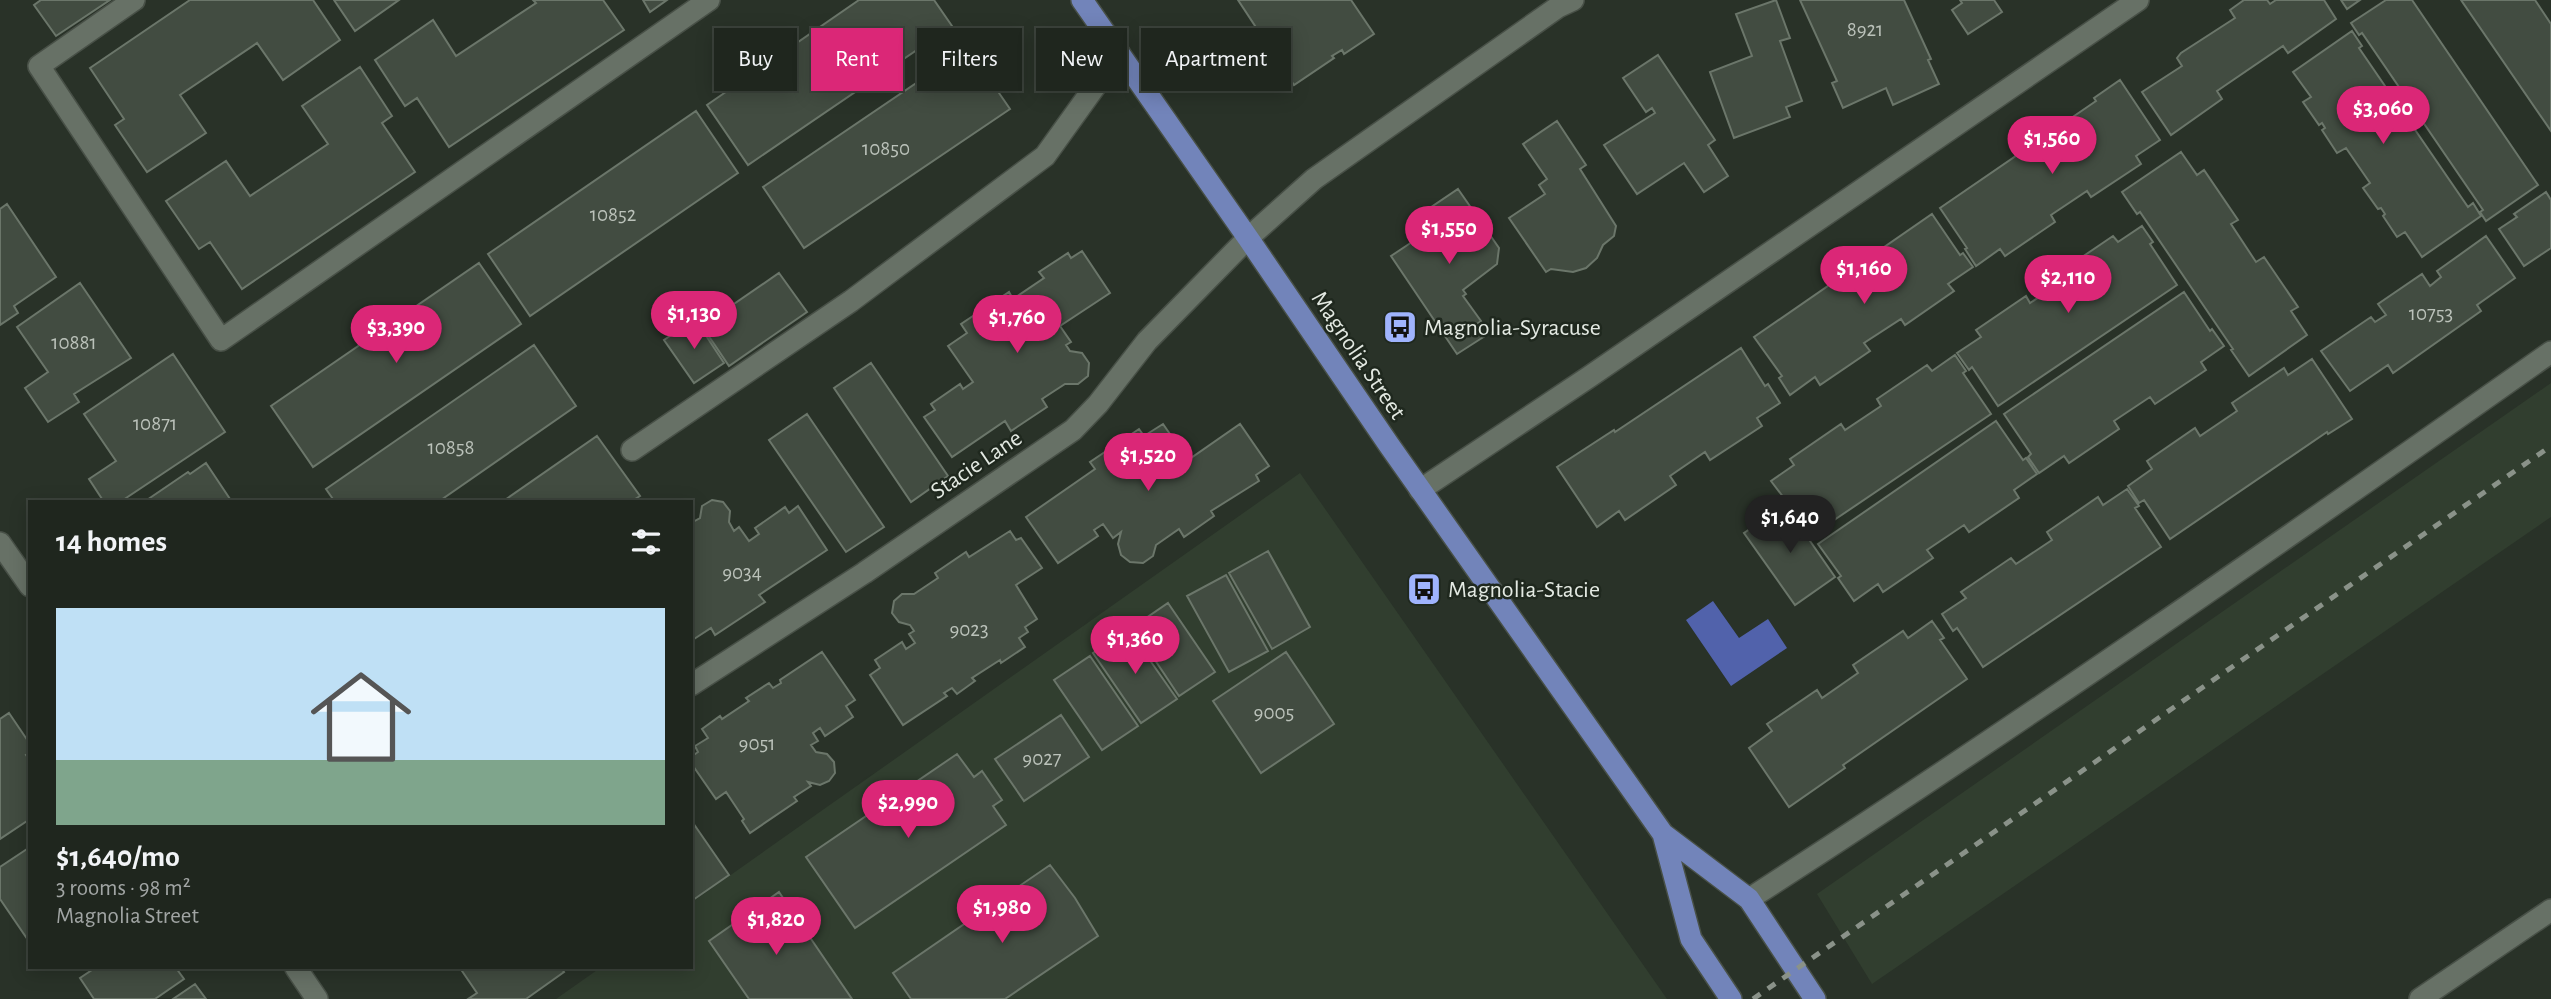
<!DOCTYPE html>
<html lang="en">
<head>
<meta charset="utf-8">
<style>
  body { margin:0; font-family:"Alegreya Sans",sans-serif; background:#272e27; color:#f1f3f6; height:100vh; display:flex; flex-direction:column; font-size:26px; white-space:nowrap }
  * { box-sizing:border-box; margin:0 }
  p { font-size:23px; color:#a1a5a4 }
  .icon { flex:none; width:38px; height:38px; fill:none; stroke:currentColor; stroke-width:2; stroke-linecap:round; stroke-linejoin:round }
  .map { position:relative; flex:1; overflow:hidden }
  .side { position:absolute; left:28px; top:500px; width:665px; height:469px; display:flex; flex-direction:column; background:#1f261e; border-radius:0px; box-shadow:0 4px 18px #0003,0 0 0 2px #3c433c }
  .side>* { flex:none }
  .hud { position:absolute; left:714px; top:28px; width:665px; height:63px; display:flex; gap:14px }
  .price { position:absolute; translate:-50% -60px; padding:0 16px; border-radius:24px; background:#db2777; color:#fff; font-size:23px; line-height:46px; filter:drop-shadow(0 2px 4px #0008) }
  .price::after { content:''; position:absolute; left:50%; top:42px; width:21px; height:16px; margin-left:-10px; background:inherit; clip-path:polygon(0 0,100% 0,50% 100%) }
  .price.on { background:#222; color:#fff }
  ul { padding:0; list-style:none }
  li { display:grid; align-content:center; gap:14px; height:371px; padding:0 28px }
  li span { display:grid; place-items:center; height:217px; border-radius:0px; color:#555 }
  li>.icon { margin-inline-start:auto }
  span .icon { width:126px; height:126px; fill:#fffc; stroke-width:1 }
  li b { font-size:30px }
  h2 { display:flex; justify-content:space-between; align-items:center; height:84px; padding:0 28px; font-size:30px }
  .chip { padding:0 24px; border-radius:0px; background:#1f261e; box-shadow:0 4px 18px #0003,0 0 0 2px #3c433c; font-size:24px; line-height:63px }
  .chip.on { background:#db2777; color:#fff }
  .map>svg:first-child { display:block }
  .built { fill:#313e2f }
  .water { fill:#5162ab }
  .building { fill:#424c41; stroke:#6b766a; stroke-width:2 }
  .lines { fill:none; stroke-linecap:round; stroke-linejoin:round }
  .minor-casing { stroke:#485047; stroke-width:24 }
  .major-casing { stroke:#485047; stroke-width:24 }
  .minor { stroke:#677166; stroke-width:21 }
  .major { stroke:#7284ba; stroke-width:21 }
  .rail { stroke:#8a9289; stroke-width:5; stroke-dasharray:9 9; stroke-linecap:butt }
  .labels { text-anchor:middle; stroke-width:5; stroke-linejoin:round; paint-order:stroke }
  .number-label { font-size:21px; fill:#bbc2ba }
  .poi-label { font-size:24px; fill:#e3e9e2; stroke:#1f281e; text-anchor:start }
  .street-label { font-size:24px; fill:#e3e9e2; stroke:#1f281e }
</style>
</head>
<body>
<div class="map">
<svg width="2551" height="999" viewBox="0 0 2551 999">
  <rect width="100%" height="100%" fill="#293228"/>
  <path class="built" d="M2551 383V517L1872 984 1817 894Z
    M1300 473 1667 999H556L600 968H691V903Z"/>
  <path class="water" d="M1713 601 1739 638 1768 619 1787 648 1731 686 1686 620Z"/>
  <path class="building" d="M41 0H110L56 36 34 5Z
    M190 0H313L340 40 283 80 257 43 180 95 206 133 147 172 115 125 124 119 90 68Z
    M334 0H399L355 31Z
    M533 0H603L624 30 449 147 417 98 405 106 375 60 433 20 456 56 536 3Z
    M643 0H667L650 12Z
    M859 0H934L952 26 748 165 707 105Z
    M1238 0H1351L1374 34 1344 54 1342 50 1332 56 1334 58 1294 85Z
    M1776 0 1790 38 1780 41 1802 101 1786 107 1790 117 1734 138 1710 72 1752 56 1736 14Z
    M1800 0H1904L1931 59 1928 60 1939 84 1893 105 1886 88 1843 108 1832 83 1837 81Z
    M1960 0H1994L2002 12 1968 34 1952 10 1962 3Z
    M2244 0H2267L2270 4 2276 0H2324L2336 19 2288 53 2283 46 2217 91 2222 99 2171 135 2142 92 2182 66 2177 58 2181 53 2235 18 2230 10Z
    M2341 0H2360L2347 9Z
    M2386 0H2412L2538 185 2486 221 2480 212 2483 210 2362 33 2359 35 2351 23Z
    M2461 0H2535L2551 24V131Z
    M2352 31 2362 46 2359 48 2468 207 2473 203 2481 216 2422 257 2405 232 2397 237 2383 216 2385 214 2381 208 2378 209 2363 188 2370 183 2346 148 2337 153 2322 130 2325 128 2322 123 2319 125 2303 102 2311 97 2293 72Z
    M968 48 1010 109 804 248 763 187Z
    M1658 55 1715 140 1708 145 1728 176 1704 192 1684 163 1637 194 1604 145 1655 113 1652 108 1646 112 1623 78Z
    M360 67 392 116 382 123 415 172 242 289 210 242 199 249 166 201 226 161 250 196 328 144 302 106Z
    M2120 80 2160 140 2136 156 2141 164 2091 197 2087 191 2051 215 2055 222 2005 256 2000 249 1976 266 1965 249 1967 248 1940 208 2096 101 2094 98Z
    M696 111 738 173 530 316 488 254Z
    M1557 121 1586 165 1580 169 1616 226 1614 236 1603 245 1597 258 1586 268 1573 272 1551 269 1546 272 1509 218 1545 194 1539 185 1547 179 1523 144Z
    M2181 152 2197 175 2204 170 2238 220 2231 224 2256 262 2264 257 2298 307 2291 311 2307 335 2249 376 2231 350 2233 349 2140 212 2137 214 2122 192Z
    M1458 189 1499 248 1497 264 1463 290 1466 294 1463 296 1481 321 1477 324 1485 336 1457 354 1391 256 1415 240 1408 229 1418 222 1415 218Z
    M2546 192 2551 200V248L2524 266 2499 229 2517 217 2514 214Z
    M7 204 56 277 14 306 18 313 0 325V209Z
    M1932 214 1960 255 1963 253 1973 267 1948 284 1954 291 1905 325 1901 319 1864 343 1870 351 1820 385 1815 377 1790 395 1779 378 1782 376 1754 337Z
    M2142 226 2153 242 2150 244 2177 285 1998 406 1972 367 1969 370 1957 353 1981 337 1976 330 2026 296 2030 303 2068 278 2063 270 2113 236 2118 242Z
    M2486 236 2515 278 2477 305 2481 311 2393 373 2388 365 2350 391 2321 351 2371 317 2375 322 2386 315 2378 304 2422 274 2430 286 2441 277 2437 271Z
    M1082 251 1110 293 1060 326 1071 342 1066 345 1070 351 1082 353 1089 363 1088 376 1078 384H1065L1042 399 1047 407 1011 431 1005 421 952 457 924 417 935 410 931 404 960 384 963 389 973 382 948 346 967 333 961 324 1009 292 1013 299 1044 278 1039 272 1068 253 1071 258Z
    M479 263 521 324 313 467 271 406Z
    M779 273 807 312 729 366 702 326Z
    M80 283 131 358 74 394 79 402 48 422 25 388 48 372 17 327Z
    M2184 292 2210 331 2212 329 2224 346 2201 362 2206 370 2155 404 2150 397 2114 421 2119 429 2069 463 2064 456 2039 473 2028 457 2031 454 2004 414Z
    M695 319 724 363 694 383 664 340Z
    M534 345 576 406 438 502H335L326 489Z
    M1741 348 1765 386 1768 384 1780 403 1757 418 1762 426 1710 460 1705 452 1670 476 1676 485 1625 520 1619 511 1597 527 1557 467 1614 430 1615 432Z
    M173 354 225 432 120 502H104L89 479 116 461 84 414Z
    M1955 355 1966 371 1963 373 1991 414 1812 535 1771 481 1794 465 1790 459 1841 424 1845 430 1881 406 1877 399 1927 365 1932 371Z
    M2312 359 2352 419 2328 434 2327 432 2170 539 2144 500 2139 503 2128 486 2152 469 2147 461 2195 428 2200 436 2237 411 2232 403 2284 368 2288 375Z
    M871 363 948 476 911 502 834 388Z
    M807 414 884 527 846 552 769 440Z
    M1996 421 2023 460 2026 458 2037 474 2014 490 2019 498 1969 532 1964 525 1927 550 1933 558 1883 592 1878 584 1854 601 1838 578 1841 576 1818 544Z
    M1163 424 1188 460 1240 424 1269 466 1256 475 1259 481 1211 511 1214 516 1184 537 1179 529 1156 545 1153 556 1143 563 1130 562 1121 555 1118 544 1121 532 1113 538 1103 524 1094 530 1098 536 1058 563 1026 517 1095 469 1090 462 1139 429 1144 436Z
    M597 436 640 496 630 502H502Z
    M206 463 232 502H144L188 472 190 474Z
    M2127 489 2139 506 2135 508 2161 547 1983 667 1957 628 1953 631 1942 614 1966 598 1961 592 2011 558 2016 564 2052 540 2047 532 2098 497 2103 505Z
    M712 500 723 502 730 511 729 522 734 531 739 527 749 541 759 534 755 528 785 507 789 513 798 506 827 550 759 595 765 602 715 635 711 628 691 641V523L700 518 702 506Z
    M1785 505 1835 577 1795 605 1744 533Z
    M1010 531 1016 540 1021 538 1042 568 1016 585 1037 619 1025 627 1028 632 1019 638 1025 647 1001 663 1000 660 972 678 975 681 957 694 952 688 944 693 947 696 903 725 870 675 880 668 875 660 902 642 906 649 915 643 909 634 914 631 910 625 899 622 892 613 894 601 902 594H914L938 578 935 573 966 552 969 557Z
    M1268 551 1310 627 1272 649 1229 573Z
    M1226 575 1268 651 1229 672 1187 596Z
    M1168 603 1215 672 1179 696 1133 627Z
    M1932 621 1944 638 1940 640 1967 679 1843 765 1845 768 1789 807 1749 748 1772 731 1767 724 1817 690 1822 698 1858 673 1853 665 1903 631 1908 638Z
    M1128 629 1177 699 1141 723 1093 653Z
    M822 652 855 700 846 706 853 717 825 736 820 728 813 733 818 741 811 745 816 752 827 754 834 762 835 773 829 781 820 785 808 782 811 786 794 797 797 801 750 833 742 821 744 819 726 792 716 799 691 763V757L698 752 695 746 708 738 702 729 720 716 722 719 749 701 746 698 769 683 773 688 781 683 780 680Z
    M1286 652 1334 724 1261 773 1213 701Z
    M1090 656 1138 726 1102 750 1054 680Z
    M9 713 30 744V753L26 755 30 761V819L0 839V719Z
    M1061 715 1089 757 1024 801 995 759Z
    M957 754 974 777 982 771 1002 800 993 806 1006 825 855 928 806 857Z
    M691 820 729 875 693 900 691 898Z
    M30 847V943L0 899V867Z
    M1050 865 1075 898 1098 936 1005 999H911L893 973Z
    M779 892 852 999H749L709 941Z
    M95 968H176L184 979 155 999H94L80 978Z
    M460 968H561L564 972 526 999H468L477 993Z
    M195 984 206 999H173Z"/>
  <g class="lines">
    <g class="minor-casing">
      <path id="minor" d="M134 0 39 66 221 340 709 0
        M632 450 851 301 1045 156 1119 53
        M1420 490 1589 377 2138 0
        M0 543 30 586
        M691 685 864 573 1073 430 1098 404 1147 341 1248 238 1314 179 1558 7 1573 0
        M1749 899C2021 724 2286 539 2551 352
        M296 968 317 999
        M2420 999 2551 910"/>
    </g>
    <g class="major-casing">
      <path id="major" d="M1082 0 1248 238 1389 445 1663 834 1749 899 1815 999
        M1663 834 1691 939 1731 999"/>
    </g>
    <use href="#minor" class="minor"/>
    <use href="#major" class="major"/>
    <path class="rail" d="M1753 999 2551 446"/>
  </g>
  <defs>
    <g id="bus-square" transform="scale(1.75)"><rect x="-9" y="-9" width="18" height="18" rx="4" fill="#9fb3fd" stroke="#1f281e"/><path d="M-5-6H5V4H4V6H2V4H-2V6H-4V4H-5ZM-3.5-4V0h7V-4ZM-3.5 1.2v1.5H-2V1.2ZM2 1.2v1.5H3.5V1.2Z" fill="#111"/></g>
  </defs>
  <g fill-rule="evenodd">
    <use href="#bus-square" x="1400" y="327"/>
    <use href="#bus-square" x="1424" y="589"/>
  </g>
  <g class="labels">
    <g class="number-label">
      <text x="1865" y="36">8921</text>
      <text x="886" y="155">10850</text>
      <text x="613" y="221">10852</text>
      <text x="2431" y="320">10753</text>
      <text x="74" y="349">10881</text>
      <text x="155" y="430">10871</text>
      <text x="451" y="454">10858</text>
      <text x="742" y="579">9034</text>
      <text x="969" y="636">9023</text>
      <text x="1274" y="719">9005</text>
      <text x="757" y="750">9051</text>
      <text x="1042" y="765">9027</text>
    </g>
    <g class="poi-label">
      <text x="1424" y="335">Magnolia-Syracuse</text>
      <text x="1448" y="597">Magnolia-Stacie</text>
    </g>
    <g class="street-label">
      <text transform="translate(1359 355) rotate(56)" y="8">Magnolia Street</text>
      <text transform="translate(976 464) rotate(-34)" y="8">Stacie Lane</text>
    </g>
  </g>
</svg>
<b class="price" style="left:2383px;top:146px">$3,060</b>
<b class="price" style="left:2052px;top:176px">$1,560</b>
<b class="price" style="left:1449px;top:266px">$1,550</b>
<b class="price" style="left:1864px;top:306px">$1,160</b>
<b class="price" style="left:2068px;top:315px">$2,110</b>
<b class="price" style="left:694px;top:351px">$1,130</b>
<b class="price" style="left:1017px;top:355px">$1,760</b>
<b class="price" style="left:396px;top:365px">$3,390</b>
<b class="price" style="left:1148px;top:493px">$1,520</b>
<b class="price on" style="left:1790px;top:555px">$1,640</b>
<b class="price" style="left:1135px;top:676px">$1,360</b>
<b class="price" style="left:908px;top:840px">$2,990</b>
<b class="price" style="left:1002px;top:945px">$1,980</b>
<b class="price" style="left:776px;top:957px">$1,820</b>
<div class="hud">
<a class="chip">Buy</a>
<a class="chip on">Rent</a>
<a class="chip">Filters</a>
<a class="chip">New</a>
<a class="chip">Apartment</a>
</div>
<section class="side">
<h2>14 homes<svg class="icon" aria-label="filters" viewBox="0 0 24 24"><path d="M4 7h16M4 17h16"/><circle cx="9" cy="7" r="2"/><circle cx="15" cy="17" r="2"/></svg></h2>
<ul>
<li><span style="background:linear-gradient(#bfe0f5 70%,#7fa58c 0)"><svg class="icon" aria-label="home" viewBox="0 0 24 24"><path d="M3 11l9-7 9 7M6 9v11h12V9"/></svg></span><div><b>$1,640/mo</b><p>3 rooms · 98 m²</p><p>Magnolia Street</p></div></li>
</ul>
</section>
</div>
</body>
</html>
